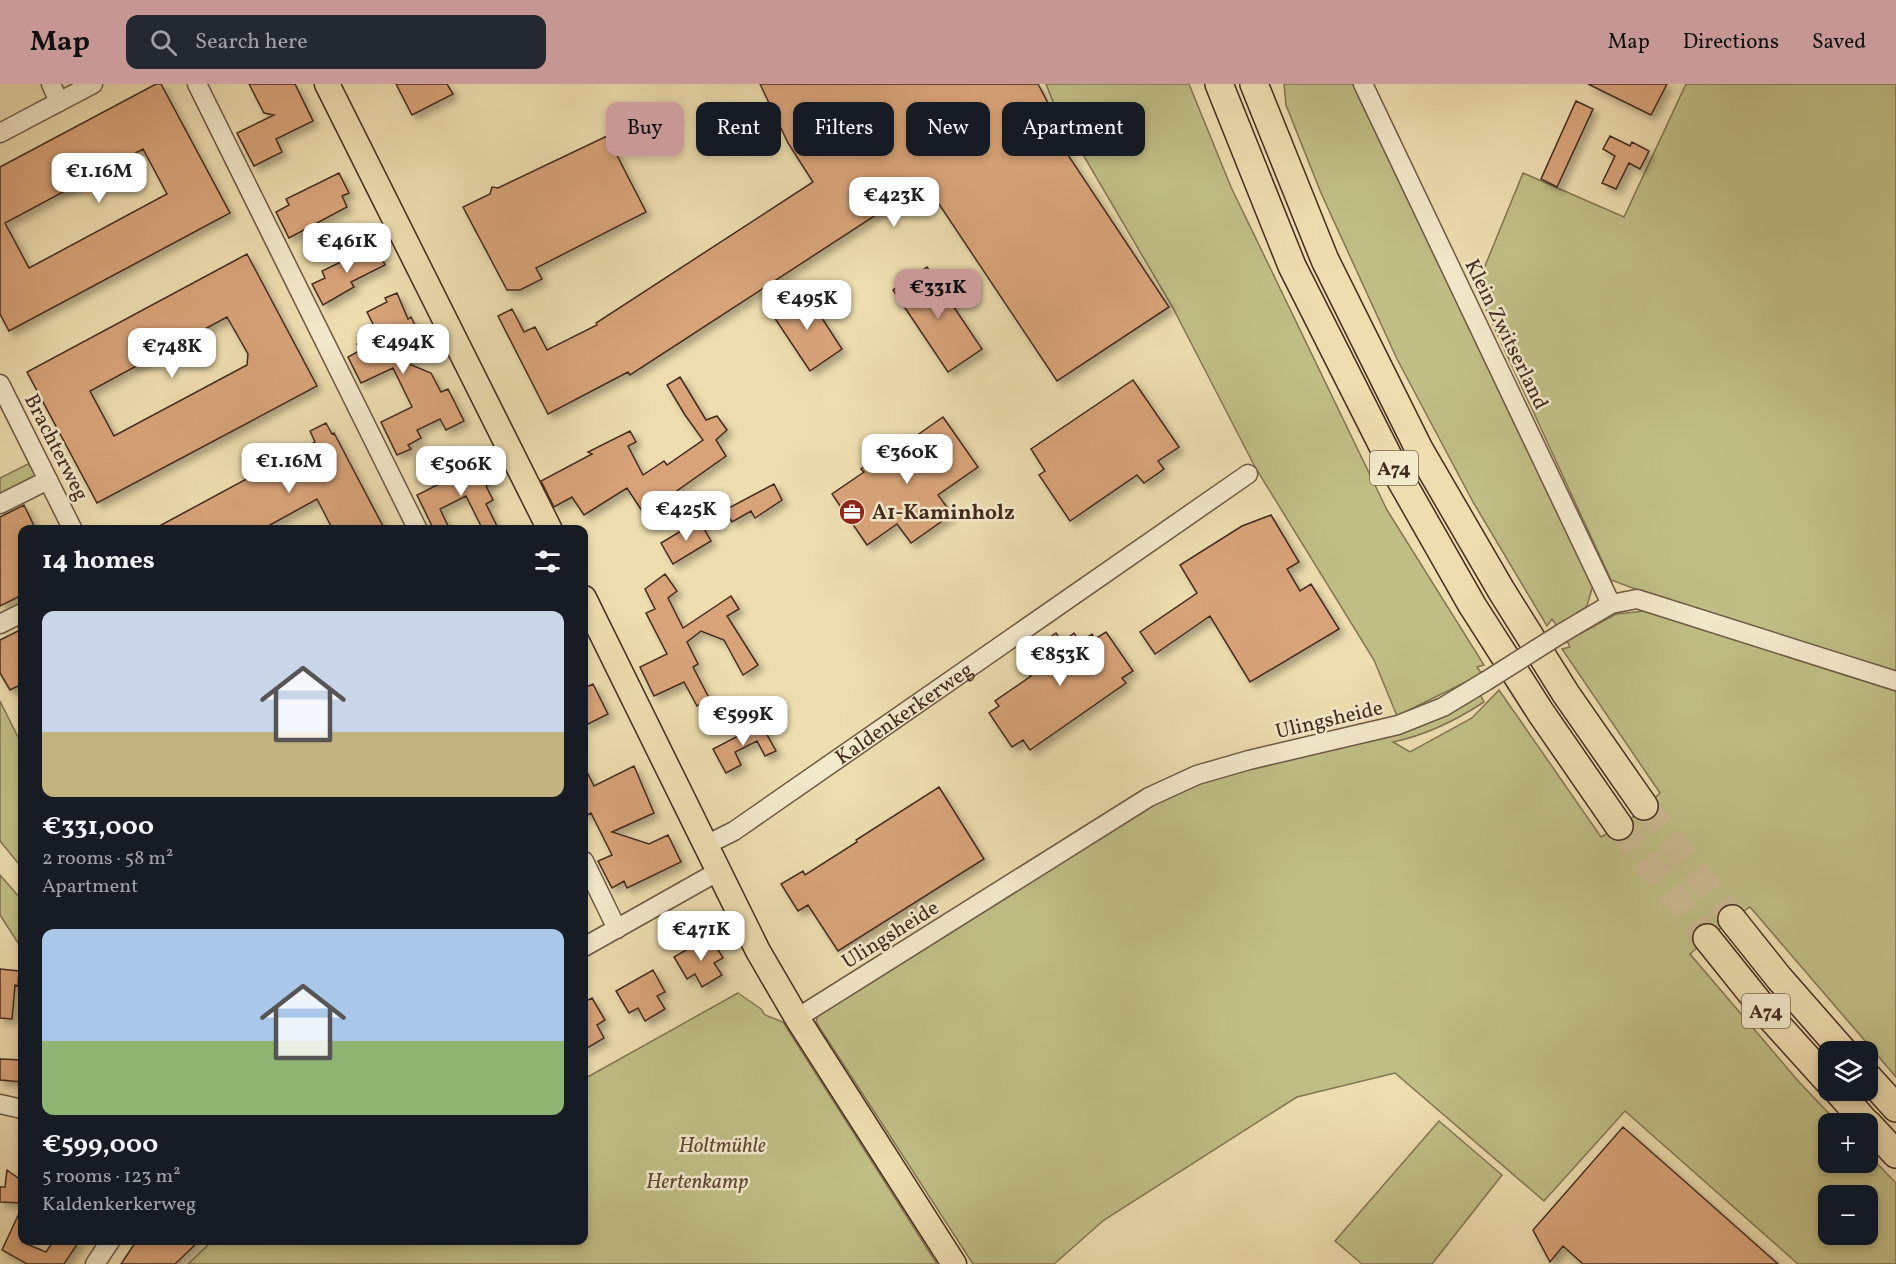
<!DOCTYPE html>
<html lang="en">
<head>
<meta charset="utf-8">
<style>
  body { margin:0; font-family:Vollkorn,serif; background:#242831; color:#f1f3f6; height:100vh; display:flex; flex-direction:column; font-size:22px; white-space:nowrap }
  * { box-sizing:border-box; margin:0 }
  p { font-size:20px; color:#9ea1a6 }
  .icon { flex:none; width:33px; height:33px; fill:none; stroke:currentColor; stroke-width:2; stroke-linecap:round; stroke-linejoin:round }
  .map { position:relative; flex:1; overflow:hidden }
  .sheet { position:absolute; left:18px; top:441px; width:570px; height:720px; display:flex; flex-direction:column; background:#171b24; border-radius:12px; box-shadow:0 3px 9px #0003 }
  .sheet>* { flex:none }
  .guide { position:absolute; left:606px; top:18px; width:570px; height:54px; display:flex; gap:12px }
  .tools { position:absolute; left:1818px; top:957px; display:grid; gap:12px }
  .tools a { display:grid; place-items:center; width:60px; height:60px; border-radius:12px; background:#171b24; box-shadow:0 3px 9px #0003; font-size:30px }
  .price { position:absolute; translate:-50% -51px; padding:0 14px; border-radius:12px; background:#fff; color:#222; font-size:20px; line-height:39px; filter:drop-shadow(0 2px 3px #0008) }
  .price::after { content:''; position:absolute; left:50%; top:36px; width:18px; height:14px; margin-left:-9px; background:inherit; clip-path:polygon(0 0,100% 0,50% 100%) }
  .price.on { background:#c59692; color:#111 }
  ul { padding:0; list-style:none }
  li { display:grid; align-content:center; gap:12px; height:318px; padding:0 24px }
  li span { display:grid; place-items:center; height:186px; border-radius:12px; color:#555 }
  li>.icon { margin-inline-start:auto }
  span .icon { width:108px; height:108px; fill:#fffc; stroke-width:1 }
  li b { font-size:26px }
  h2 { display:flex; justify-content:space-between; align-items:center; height:72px; padding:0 24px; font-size:26px }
  .pill { padding:0 21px; border-radius:12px; background:#171b24; box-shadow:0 3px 9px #0003; font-size:21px; line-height:54px }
  .pill.on { background:#c59692; color:#111 }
  header { display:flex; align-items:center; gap:36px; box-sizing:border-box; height:84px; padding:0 30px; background:#c59692; color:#111 }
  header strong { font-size:28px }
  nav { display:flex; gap:33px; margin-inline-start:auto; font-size:21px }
  .search { width:420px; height:54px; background:#242831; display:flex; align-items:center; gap:15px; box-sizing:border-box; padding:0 21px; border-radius:12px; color:#9ea1a6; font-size:22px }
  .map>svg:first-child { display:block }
  .green { fill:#c0be85; stroke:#827452; stroke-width:1.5; fill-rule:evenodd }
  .building { fill:#d8a379; stroke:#442b1f; stroke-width:1.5; fill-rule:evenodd; filter:url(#shadow) }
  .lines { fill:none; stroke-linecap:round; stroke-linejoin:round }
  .highway-tunnel { stroke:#cbb992; stroke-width:27; stroke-dasharray:27 14; stroke-linecap:butt }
  .minor-casing { stroke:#6e5843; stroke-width:21 }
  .major-casing { stroke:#442b1f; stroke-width:27 }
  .highway-casing { stroke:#442b1f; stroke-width:30 }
  .minor { stroke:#f3e9cb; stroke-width:18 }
  .major { stroke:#edddaf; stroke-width:24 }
  .highway { stroke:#edddaf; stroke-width:27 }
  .minor-bridge-casing { stroke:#6e5843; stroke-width:21; stroke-linecap:butt }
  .minor-bridge { stroke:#f3e9cb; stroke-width:18 }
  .labels { text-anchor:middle; stroke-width:5; stroke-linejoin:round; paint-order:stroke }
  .shield { fill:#f3e9cb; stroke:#786453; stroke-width:1.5 }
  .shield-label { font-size:20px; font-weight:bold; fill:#442b1f }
  .street-label { font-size:21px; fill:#442b1f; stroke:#f3e9cb }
  .poi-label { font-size:21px; font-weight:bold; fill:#442b1f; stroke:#f3e9cb; text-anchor:start }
  .park-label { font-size:21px; font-style:italic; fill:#5d4833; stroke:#f3e9cb }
</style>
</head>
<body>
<header>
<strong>Map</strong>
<div class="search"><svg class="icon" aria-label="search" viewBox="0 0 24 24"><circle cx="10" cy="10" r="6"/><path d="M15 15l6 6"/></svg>Search here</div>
<nav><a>Map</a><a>Directions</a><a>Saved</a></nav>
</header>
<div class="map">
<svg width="1896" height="1180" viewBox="0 0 1896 1180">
  <defs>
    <filter id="shadow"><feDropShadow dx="5" dy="5" stdDeviation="3" flood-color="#0004"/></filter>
  </defs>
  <rect width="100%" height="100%" fill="#edddaf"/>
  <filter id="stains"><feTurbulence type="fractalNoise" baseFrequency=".00333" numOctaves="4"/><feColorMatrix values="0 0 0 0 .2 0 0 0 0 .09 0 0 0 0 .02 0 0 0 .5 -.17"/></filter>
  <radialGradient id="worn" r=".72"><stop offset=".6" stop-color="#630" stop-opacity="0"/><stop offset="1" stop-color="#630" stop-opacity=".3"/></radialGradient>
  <path class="green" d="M1046 0H1189L1231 103 1387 426 1484 581 1477 583 1482 590 1397 632 1374 576 1255 383 1173 224 1055 23Z
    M1284 0H1353L1593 501 1587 522 1557 542 1552 535 1547 542 1473 418 1397 275 1321 109 1286 21Z
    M1686 0H1896V587L1659 514 1611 496 1476 204 1523 89 1624 133Z
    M30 379 37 394 0 412V394Z
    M1645 527 1896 607V993L1750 823 1729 837 1690 870 1799 998 1838 1039 1828 1040V1078H1868V1070L1896 1099V1180H1798L1625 1027 1544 1117 1395 989 1297 1013 1104 1136 1054 1180H973L816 938 818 931 1153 721 1200 699 1251 684 1361 657 1386 654 1441 633 1480 610 1484 618C1455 637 1427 651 1393 658L1410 668 1472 634 1499 606 1601 753C1622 742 1644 726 1660 709L1562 565 1570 563 1567 557 1616 530ZM1828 1112H1868V1150H1828Z
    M0 617 22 661V784L0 757Z
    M0 791 22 816V865L0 831Z
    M738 909 761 925 765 931 783 938 937 1180H188L212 1157 584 1156V995Z
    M1439 1037 1502 1091 1432 1180H1362L1335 1157Z"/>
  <path class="building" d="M156 0H161L230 129 9 247 0 230V83ZM143 65 167 110 29 184 5 139Z
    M249 0H295L313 37 276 55 282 68 254 82 237 49 274 31 264 29Z
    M396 0H447L453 10 412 31Z
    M760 0H1038L1048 19 1038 26 1169 223 1057 297 925 99 630 291 628 288 548 330 498 232 512 225 524 248 535 243 547 266 597 241 596 239 813 98 788 59Z
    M1588 0H1667L1651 31Z
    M1576 17 1593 25 1557 103 1541 95Z
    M607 52 646 128 536 184 542 195 520 206H507L463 123 490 110 492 103 498 104Z
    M1610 52 1630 62 1632 58 1649 67 1640 85 1629 79 1616 105 1602 99 1615 72 1603 65Z
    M339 89 349 109 342 112 347 123 289 154 276 128 289 121 286 115Z
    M375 161 385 181 351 198 354 203 323 221 312 200 325 194 322 187Z
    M247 170 317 302 97 419 27 288ZM227 233 248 270 247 281 114 352 90 307Z
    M927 183 982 265 948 288 893 206Z
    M805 208 842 265 810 287 772 230Z
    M397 209 408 235 411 233 425 261 417 264 420 269 404 278 431 289 441 308 448 305 464 337 446 346 440 335 417 346 421 354 408 361 411 365 397 371 381 338 412 323 393 284 361 299 348 273 361 266 357 260 378 250 367 228 387 218 385 214Z
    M680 293 706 336 717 332 727 346 716 356 726 372 644 430 627 404 584 431 572 413 554 423 541 397 592 370 588 368 630 347 636 358 628 362 643 391 664 377 667 381 703 356 685 331 667 301Z
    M1133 296 1179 363 1158 377 1164 385 1144 399 1137 391 1070 437 1039 391 1045 387 1031 365Z
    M943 333 978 383 938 411 952 430 911 459 897 440 867 461 832 410 864 388 861 385 879 371 892 361 896 366Z
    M326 339 332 350 334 349 385 446H333L317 415 261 446H152L315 358 310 347Z
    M483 378 493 398 486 402 493 416 486 420 499 446H483L466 412 440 425 450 446H434L417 411Z
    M774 400 782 416 755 434 751 427 732 438 725 426Z
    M24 421 36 446H22V511L0 522V433Z
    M1271 431 1299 478 1287 485 1300 507 1311 500 1339 545 1250 598 1210 532 1155 570 1140 548 1197 509 1180 481 1242 442Z
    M699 436 711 457 673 480 661 459Z
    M665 490 677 507 668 514 683 544 731 512 739 525 727 532 758 581 743 591 724 556 701 547 687 558 698 580 693 583 709 614 697 622 684 598 654 612 640 583 667 570 646 529 655 525 645 505Z
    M22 545V600L10 606 0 589V556Z
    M1106 548 1133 587 1122 594 1126 599 1030 666 1023 656 1012 663 989 629 999 622 995 617 1031 592 1022 579 1028 574 1025 570 1056 549 1062 558 1074 549 1080 558 1092 550 1095 555Z
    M593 600 608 630 584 642V604Z
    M761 640 776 667 765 672 757 657 735 668 741 681 726 689 713 665Z
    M584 682 594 702 634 682 654 729 612 748 649 760 668 751 681 778 627 804 624 797 612 804 598 777 612 771 591 729 584 733Z
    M939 703 984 775 838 867 808 821 798 827 781 800 803 787 805 791 857 758 856 756Z
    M710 852 723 874 714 879 722 891 702 903 695 890 687 895 674 873Z
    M0 885 19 887 18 902 15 901 12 935 0 934Z
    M653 886 665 908 657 912 665 925 645 937 638 924 629 929 616 907Z
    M592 914 605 936 597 941 604 954 584 966V918Z
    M0 975 22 976V998L0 996Z
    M1623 1043 1681 1094 1778 1180H1583L1563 1162 1550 1178 1533 1146Z
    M7 1086 22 1097V1119L0 1118V1103H5Z
    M22 1123V1158L46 1168 54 1156H80L64 1180H27L2 1166Z
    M137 1156H200L175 1180H121Z"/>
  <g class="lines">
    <path class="highway-tunnel" d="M1644 722 1732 835
      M1619 742 1707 854"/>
    <g class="minor-casing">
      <g id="minor">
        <path d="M51 0 59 18"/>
        <path d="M197 0 418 446"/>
        <path d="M1363 0 1611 520"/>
        <path d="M0 49 93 0"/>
        <path d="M0 300 73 446"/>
        <path d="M0 420 48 396"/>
        <path d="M0 540 22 529"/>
        <path d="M1562 549 1611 520 1637 515 1896 597"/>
        <path id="s1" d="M706 761 734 747 1248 390"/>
        <path d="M584 777 617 845"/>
        <path d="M584 863 719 787"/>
        <path d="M797 934 1149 713 1197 691 1249 676 1398 641 1443 623 1486 597"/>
        <path d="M0 1020 22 1025"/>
        <path d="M95 1180 111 1156"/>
      </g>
    </g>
    <g class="major-casing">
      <path id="major" d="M327 0 550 446
        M584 514 758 867 797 934 954 1180"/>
    </g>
    <g class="highway-casing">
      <path id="highway" d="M1219 0 1292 182 1394 384 1472 521 1541 629 1619 742
        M1254 0 1325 176 1419 365 1501 506 1566 610 1644 722
        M1732 835 1779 894 1844 968
        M1707 854 1772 935 1828 997
        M1868 993 1896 1024
        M1837 1006 1867 1040
        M1868 1040 1896 1070"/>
    </g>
    <use href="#minor" class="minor"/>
    <use href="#major" class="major"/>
    <use href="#highway" class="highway"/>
    <g class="minor-bridge-casing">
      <path id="minor-bridge" d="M1486 597 1562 549"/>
    </g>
    <use href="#minor-bridge" class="minor-bridge"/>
  </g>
  <defs>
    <g id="office-disc" transform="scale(1.35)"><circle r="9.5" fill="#8f2418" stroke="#f3e9cb"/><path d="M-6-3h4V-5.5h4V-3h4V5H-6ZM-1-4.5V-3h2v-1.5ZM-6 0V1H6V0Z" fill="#fff"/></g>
  </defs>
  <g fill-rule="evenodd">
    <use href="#office-disc" x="852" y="428"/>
  </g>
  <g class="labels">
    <g class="shield">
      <rect x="1370" y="367" width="48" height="34" rx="4.5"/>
      <rect x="1742" y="910" width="48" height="34" rx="4.5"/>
    </g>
    <g class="shield-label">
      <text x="1394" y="391">A74</text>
      <text x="1766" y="934">A74</text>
    </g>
    <g class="street-label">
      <text transform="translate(1507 250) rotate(64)" y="7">Klein Zwitserland</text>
      <text transform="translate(57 363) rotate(63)" y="7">Brachterweg</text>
      <text dy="7" stroke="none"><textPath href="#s1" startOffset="238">Kaldenkerkerweg</textPath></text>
      <text transform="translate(1329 635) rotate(-13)" y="7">Ulingsheide</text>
      <text transform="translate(890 850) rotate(-32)" y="7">Ulingsheide</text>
    </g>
    <g class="poi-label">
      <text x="872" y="435">A1-Kaminholz</text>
    </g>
    <g class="park-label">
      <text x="722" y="1068">Holtmühle</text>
      <text x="697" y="1104">Hertenkamp</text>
    </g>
  </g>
  <rect width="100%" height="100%" filter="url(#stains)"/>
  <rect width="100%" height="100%" fill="url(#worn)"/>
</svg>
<div class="tools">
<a><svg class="icon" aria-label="layers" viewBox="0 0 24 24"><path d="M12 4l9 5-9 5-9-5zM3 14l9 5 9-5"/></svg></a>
<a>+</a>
<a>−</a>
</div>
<b class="price" style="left:99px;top:120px">€1.16M</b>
<b class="price" style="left:894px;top:144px">€423K</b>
<b class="price" style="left:347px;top:190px">€461K</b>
<b class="price on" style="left:938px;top:236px">€331K</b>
<b class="price" style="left:807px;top:247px">€495K</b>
<b class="price" style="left:403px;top:291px">€494K</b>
<b class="price" style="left:172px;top:295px">€748K</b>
<b class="price" style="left:907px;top:401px">€360K</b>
<b class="price" style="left:289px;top:410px">€1.16M</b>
<b class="price" style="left:461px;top:413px">€506K</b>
<b class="price" style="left:686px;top:458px">€425K</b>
<b class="price" style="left:1060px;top:603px">€853K</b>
<b class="price" style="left:743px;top:663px">€599K</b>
<b class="price" style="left:701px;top:878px">€471K</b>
<div class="guide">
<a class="pill on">Buy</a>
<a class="pill">Rent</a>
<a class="pill">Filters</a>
<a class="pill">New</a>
<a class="pill">Apartment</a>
</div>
<section class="sheet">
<h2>14 homes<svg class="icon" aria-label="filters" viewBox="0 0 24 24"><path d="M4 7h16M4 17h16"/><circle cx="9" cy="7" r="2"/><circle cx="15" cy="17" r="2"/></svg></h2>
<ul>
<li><span style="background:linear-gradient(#c9d6e8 65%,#c2b280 0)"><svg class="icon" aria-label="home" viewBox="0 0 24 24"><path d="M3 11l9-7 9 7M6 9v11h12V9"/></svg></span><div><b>€331,000</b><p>2 rooms · 58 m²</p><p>Apartment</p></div></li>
<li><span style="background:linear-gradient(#a9c7e8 60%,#8fb573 0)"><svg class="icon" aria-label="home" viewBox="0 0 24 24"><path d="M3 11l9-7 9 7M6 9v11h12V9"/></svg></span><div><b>€599,000</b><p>5 rooms · 123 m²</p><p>Kaldenkerkerweg</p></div></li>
</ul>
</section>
</div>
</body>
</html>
